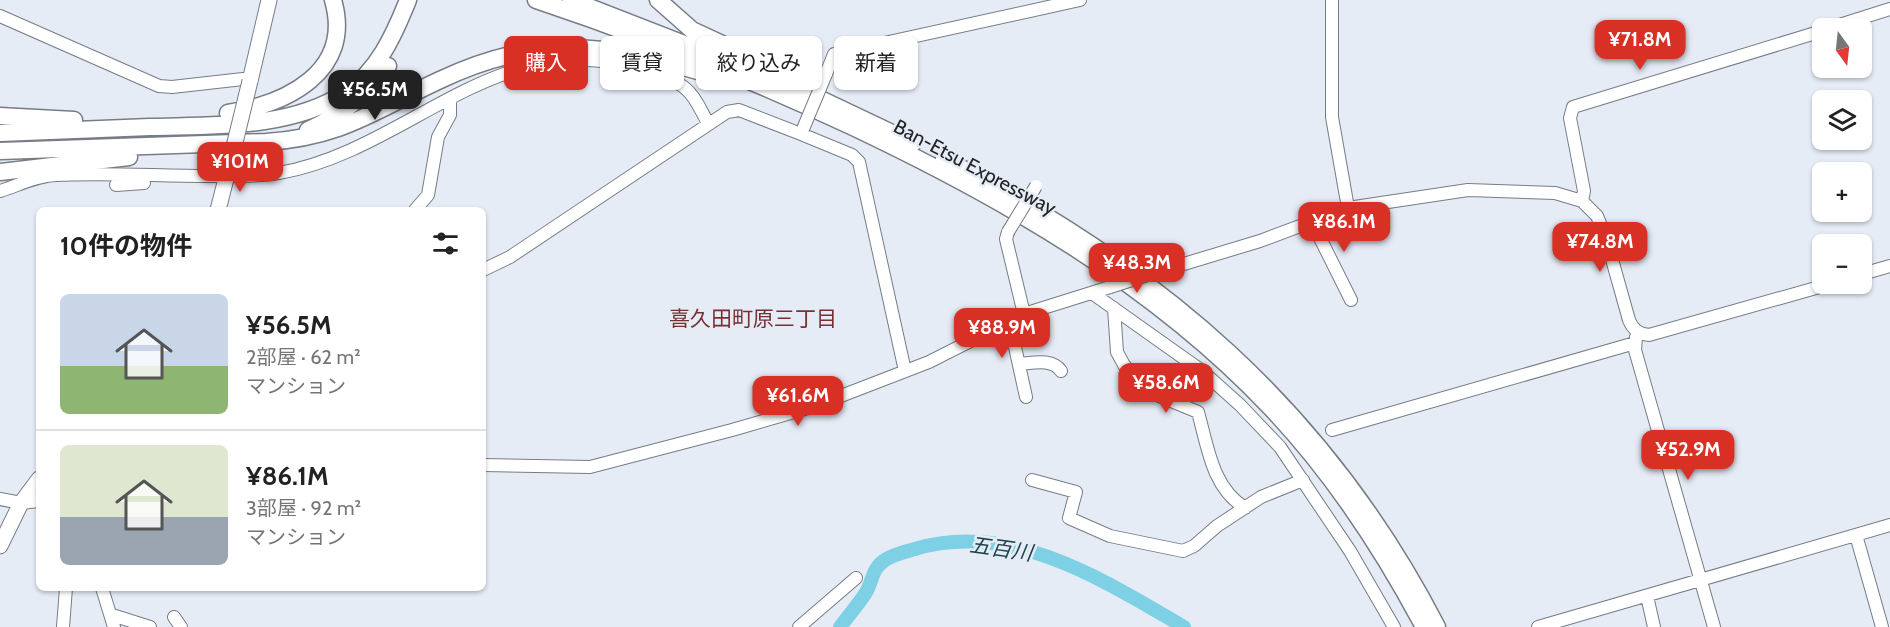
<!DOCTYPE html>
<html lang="ja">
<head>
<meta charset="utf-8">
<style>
  body { margin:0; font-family:Cabin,"Noto Sans JP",sans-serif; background:#f2f2f2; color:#222; height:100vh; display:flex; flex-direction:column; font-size:22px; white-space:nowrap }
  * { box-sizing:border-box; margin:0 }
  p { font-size:20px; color:#767676 }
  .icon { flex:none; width:33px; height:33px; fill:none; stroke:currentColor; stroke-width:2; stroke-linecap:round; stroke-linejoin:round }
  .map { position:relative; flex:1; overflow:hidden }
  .details { position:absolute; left:36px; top:207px; width:450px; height:384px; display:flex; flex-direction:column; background:#fff; border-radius:9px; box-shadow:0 2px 4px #0004 }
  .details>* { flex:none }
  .guide { position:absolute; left:504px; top:36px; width:570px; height:54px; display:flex; gap:12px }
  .needle { width:39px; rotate:165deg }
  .fabs { position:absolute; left:1812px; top:18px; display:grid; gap:12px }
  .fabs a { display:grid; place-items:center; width:60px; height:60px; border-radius:9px; background:#fff; box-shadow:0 2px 4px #0004; font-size:30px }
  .price { position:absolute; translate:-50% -51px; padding:0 14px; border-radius:12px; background:#d93025; color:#fff; font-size:20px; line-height:39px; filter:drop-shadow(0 2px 3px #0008) }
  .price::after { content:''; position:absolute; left:50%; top:36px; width:18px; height:14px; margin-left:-9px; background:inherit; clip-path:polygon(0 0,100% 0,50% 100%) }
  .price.on { background:#222; color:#fff }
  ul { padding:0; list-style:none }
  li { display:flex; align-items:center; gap:18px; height:150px; padding:0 24px }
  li+li { border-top:2px solid #e0e0e0 }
  li span { display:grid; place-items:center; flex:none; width:168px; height:120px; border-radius:9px; color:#555 }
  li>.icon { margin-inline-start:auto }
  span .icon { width:72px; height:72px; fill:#fffc; stroke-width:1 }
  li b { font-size:26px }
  h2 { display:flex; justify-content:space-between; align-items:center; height:72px; padding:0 24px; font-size:26px }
  .chip { padding:0 21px; border-radius:9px; background:#fff; box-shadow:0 2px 4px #0004; font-size:21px; line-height:54px }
  .chip.on { background:#d93025; color:#fff }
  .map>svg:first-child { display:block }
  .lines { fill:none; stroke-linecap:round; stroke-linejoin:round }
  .river { stroke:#7ed0e5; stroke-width:14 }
  .minor-casing { stroke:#777c85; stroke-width:14 }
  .major-casing { stroke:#777c85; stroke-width:17 }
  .highway-casing { stroke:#777c85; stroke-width:19 }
  .minor { stroke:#fff; stroke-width:12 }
  .major { stroke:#fff; stroke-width:15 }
  .highway { stroke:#fff; stroke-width:16 }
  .minor-bridge-casing { stroke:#777c85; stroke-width:14; stroke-linecap:butt }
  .major-bridge-casing { stroke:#777c85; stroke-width:17; stroke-linecap:butt }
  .minor-bridge { stroke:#fff; stroke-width:12 }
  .major-bridge { stroke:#fff; stroke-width:15 }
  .labels { text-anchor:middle; stroke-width:5; stroke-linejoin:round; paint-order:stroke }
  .street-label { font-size:20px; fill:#212427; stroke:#e6ecf6 }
  .neighbourhood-label { font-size:21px; fill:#772f32; stroke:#e6ecf6 }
  .water-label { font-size:21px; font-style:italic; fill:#1d444d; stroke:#e6ecf6 }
</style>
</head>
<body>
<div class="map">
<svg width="1890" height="627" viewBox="0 0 1890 627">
  <rect width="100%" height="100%" fill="#e6ecf6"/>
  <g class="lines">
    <path class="river" d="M840 627C848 616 857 606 865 594 873 582 871 569 885 560 894 554 905 552 915 549 1011 520 1105 581 1184 627"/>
    <g class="minor-casing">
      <path id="minor" d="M1332 0V117L1348 208
        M0 16 159 86 172 87 243 79 250 81
        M1830 28 1890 9
        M826 74 834 54 1080 0
        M801 134 852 155 859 162 905 371
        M116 185 144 183
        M0 191C19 185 36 176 56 175 112 172 169 177 225 176 243 175 261 177 279 173 406 151 494 29 632 67 648 71 674 78 686 89 696 97 702 113 708 123
        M1582 201 1584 191 1570 118 1573 107 1822 31
        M415 210 428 195 438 137 450 115V99
        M1311 220 1351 300
        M1008 232 1006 239 1024 314
        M483 270 510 257 727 112 739 110 801 134 803 129
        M1154 273 1260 241 1348 208 1468 190 1555 193 1582 201 1597 216 1606 238 1629 320C1633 330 1639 334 1649 335L1830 284
        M1862 274 1890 266
        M1092 293 1202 371 1240 405 1280 447 1350 551 1394 627
        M1114 308 1117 352 1124 365 1147 391 1198 412C1208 448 1212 487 1245 508
        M1015 319V347L1026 397
        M1636 337 1635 350 1714 627
        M1019 364C1033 363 1052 358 1061 371
        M1332 430 1635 343
        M483 465 590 467 732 430 815 406 929 362 1024 314 1110 287
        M1032 480 1076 492 1069 518 1110 536 1183 551 1194 546 1217 526 1261 497 1303 480
        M0 499 21 503 39 501
        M1856 535 1882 627
        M102 588 114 627
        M1647 596 1654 627
        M112 615 150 627
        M174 617 181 627
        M63 627 66 588
        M799 627 856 578
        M1538 627 1890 525"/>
    </g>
    <g class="major-casing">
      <path id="major" d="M250 81 269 0
        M218 210 229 167
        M0 546 21 503 39 479"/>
    </g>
    <g class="highway-casing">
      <path id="highway" d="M536 0C644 36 750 79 853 127 1005 199 1153 284 1270 407 1332 472 1382 548 1424 627
        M571 0 797 88 913 143
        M658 0 692 30 748 56
        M228 113C286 104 354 72 333 0
        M0 116 74 120
        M308 130C341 116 367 95 388 66
        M0 133C50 131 100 129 150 127 214 125 290 129 345 93 378 71 394 35 408 0
        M0 151 266 142C343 137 375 110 440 80 537 34 602 43 701 72
        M944 159C1159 269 1325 410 1437 627
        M0 172 129 157"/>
    </g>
    <use href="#minor" class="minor"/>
    <use href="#major" class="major"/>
    <use href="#highway" class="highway"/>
    <g class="minor-bridge-casing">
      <path id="minor-bridge" d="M803 129 826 74
        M1008 232 1036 186
        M1110 287 1154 273"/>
    </g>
    <g class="major-bridge-casing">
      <path id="major-bridge" d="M229 167 250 81"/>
    </g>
    <use href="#minor-bridge" class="minor-bridge"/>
    <use href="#major-bridge" class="major-bridge"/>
  </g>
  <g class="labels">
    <g class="street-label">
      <text transform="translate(975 167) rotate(28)" y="7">Ban-Etsu Expressway</text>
    </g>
    <g class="neighbourhood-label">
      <text x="753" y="326">喜久田町原三丁目</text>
    </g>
    <g class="water-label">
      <text transform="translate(1001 549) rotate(8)" y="7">五百川</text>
    </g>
  </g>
</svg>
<div class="fabs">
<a><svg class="needle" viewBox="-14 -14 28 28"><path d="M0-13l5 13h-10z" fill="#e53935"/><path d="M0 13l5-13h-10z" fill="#767676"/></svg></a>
<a><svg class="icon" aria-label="layers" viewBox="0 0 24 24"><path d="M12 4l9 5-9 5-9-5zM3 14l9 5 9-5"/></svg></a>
<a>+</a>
<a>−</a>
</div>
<b class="price" style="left:1640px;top:71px">¥71.8M</b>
<b class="price on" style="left:375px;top:121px">¥56.5M</b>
<b class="price" style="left:240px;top:193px">¥101M</b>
<b class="price" style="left:1344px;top:253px">¥86.1M</b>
<b class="price" style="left:1600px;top:273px">¥74.8M</b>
<b class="price" style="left:1137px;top:294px">¥48.3M</b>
<b class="price" style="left:1002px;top:359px">¥88.9M</b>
<b class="price" style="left:1166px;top:414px">¥58.6M</b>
<b class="price" style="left:798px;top:427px">¥61.6M</b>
<b class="price" style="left:1688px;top:481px">¥52.9M</b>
<div class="guide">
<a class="chip on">購入</a>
<a class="chip">賃貸</a>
<a class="chip">絞り込み</a>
<a class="chip">新着</a>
</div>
<section class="details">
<h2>10件の物件<svg class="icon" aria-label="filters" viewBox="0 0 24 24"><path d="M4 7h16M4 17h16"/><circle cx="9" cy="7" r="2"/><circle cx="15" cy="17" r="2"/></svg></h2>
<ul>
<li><span style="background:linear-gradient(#c9d6e8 60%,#8fb573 0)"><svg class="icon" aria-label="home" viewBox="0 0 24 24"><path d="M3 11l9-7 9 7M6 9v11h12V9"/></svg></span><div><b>¥56.5M</b><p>2部屋 · 62 m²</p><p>マンション</p></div></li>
<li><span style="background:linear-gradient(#dfe7d0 60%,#9aa5b1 0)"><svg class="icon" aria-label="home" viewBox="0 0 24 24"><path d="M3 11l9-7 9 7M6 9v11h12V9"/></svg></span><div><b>¥86.1M</b><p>3部屋 · 92 m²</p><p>マンション</p></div></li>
</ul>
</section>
</div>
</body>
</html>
